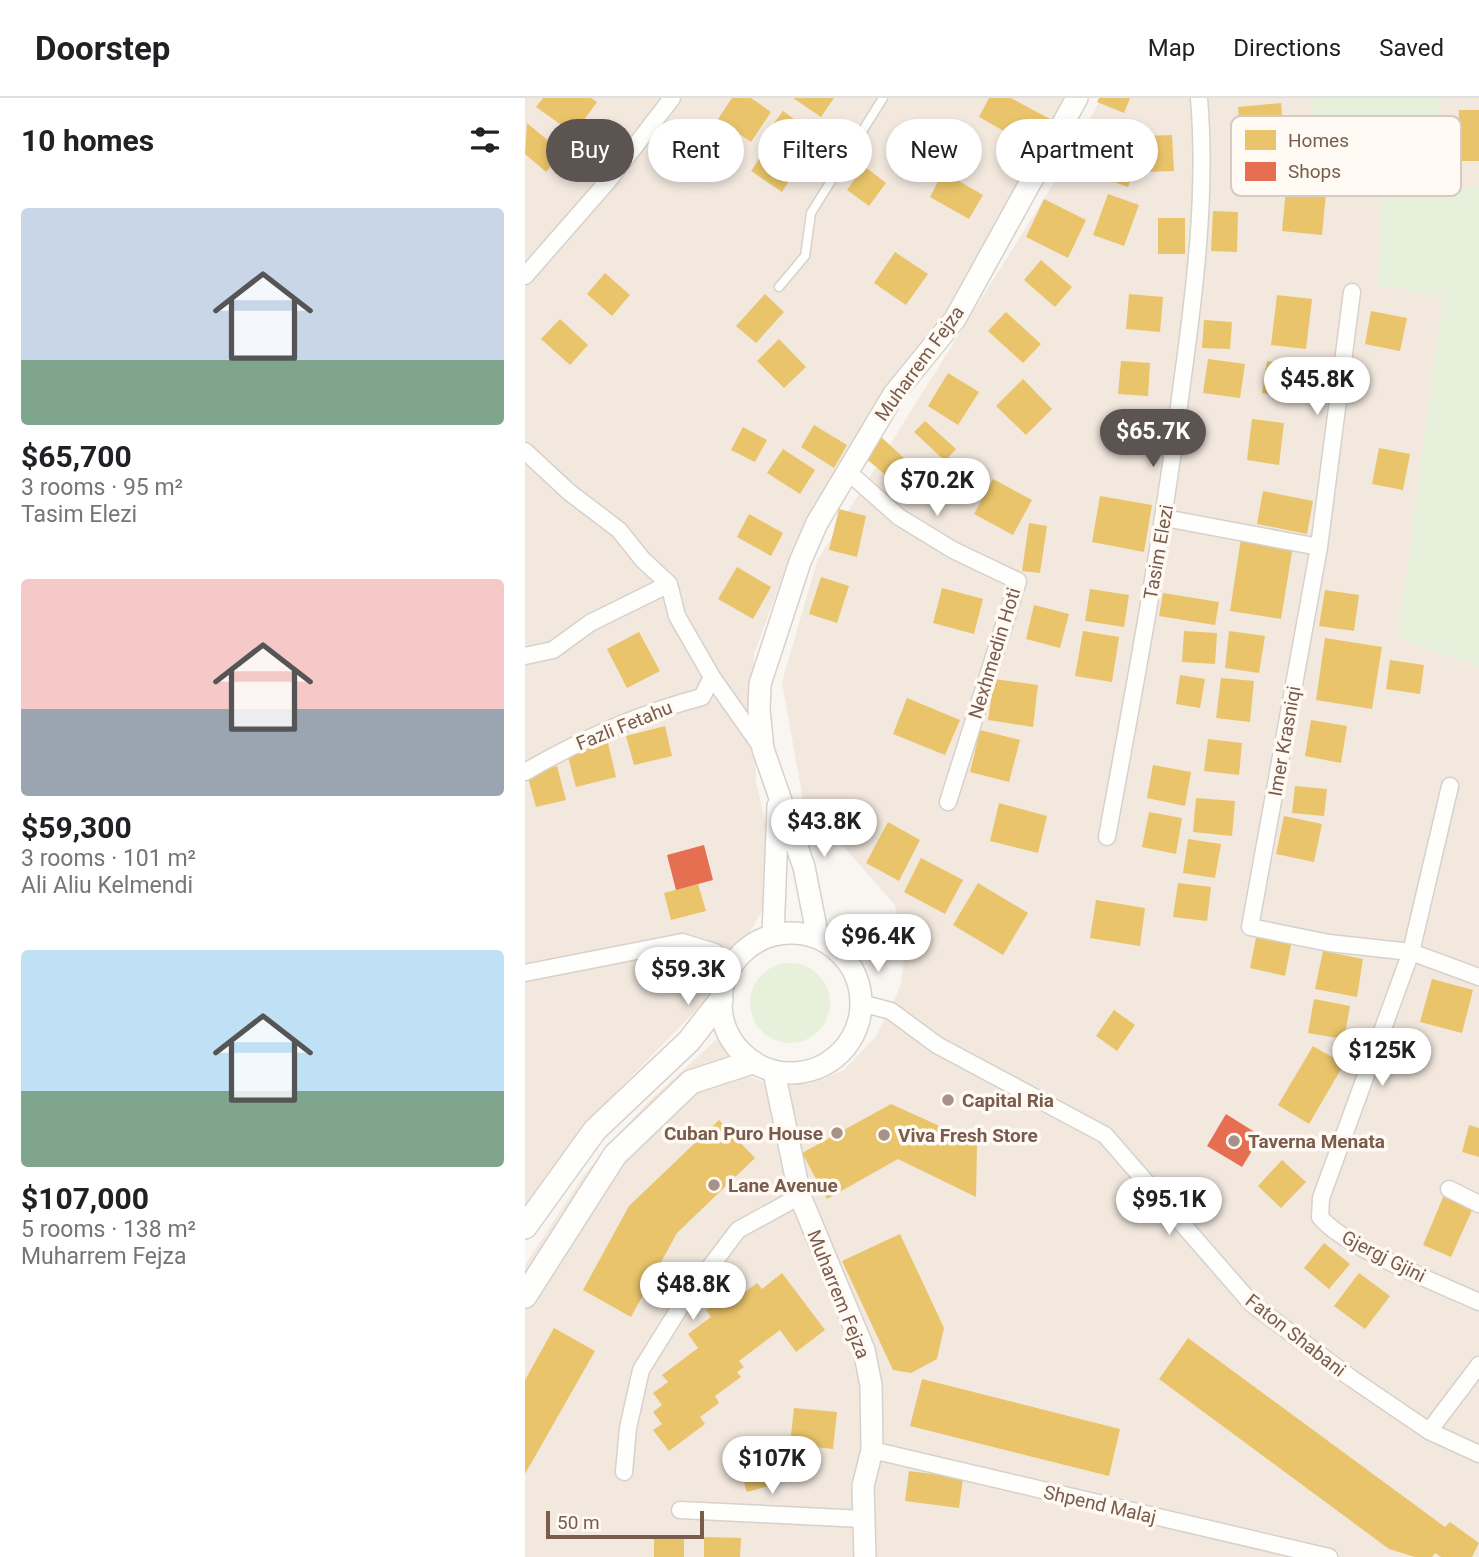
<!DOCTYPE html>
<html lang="en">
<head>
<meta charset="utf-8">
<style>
  body { margin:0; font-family:Roboto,sans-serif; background:#f2f2f2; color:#202124; height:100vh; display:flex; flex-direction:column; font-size:26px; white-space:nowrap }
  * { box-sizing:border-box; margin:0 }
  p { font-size:23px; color:#757577 }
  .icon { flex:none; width:38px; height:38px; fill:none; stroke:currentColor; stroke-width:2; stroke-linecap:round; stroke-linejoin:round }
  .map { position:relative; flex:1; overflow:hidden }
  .drawer { display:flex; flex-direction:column; background:#fff; width:525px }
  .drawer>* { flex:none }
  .top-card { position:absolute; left:21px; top:21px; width:665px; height:63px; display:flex; gap:14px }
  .scale { position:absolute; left:21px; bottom:18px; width:158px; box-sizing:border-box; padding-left:7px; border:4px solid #7a5c4d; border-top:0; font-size:19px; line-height:24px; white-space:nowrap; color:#7a5c4d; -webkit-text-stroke:5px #fffaf3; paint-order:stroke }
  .price { position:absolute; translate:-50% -60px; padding:0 16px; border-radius:24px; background:#fff; color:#222; font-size:23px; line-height:46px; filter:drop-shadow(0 2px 4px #0008) }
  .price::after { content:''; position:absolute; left:50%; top:42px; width:21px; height:16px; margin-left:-10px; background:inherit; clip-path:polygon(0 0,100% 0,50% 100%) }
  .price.active { background:#5c5450; color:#fff }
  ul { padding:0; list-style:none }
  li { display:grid; align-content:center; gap:14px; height:371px; padding:0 21px }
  li span { display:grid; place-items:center; height:217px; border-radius:7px; color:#555 }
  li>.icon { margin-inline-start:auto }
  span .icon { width:126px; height:126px; fill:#fffc; stroke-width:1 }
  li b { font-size:30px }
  h2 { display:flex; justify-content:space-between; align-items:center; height:84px; padding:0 21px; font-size:30px }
  .tag { padding:0 24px; border-radius:32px; background:#fff; box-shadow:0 4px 10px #0003; font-size:24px; line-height:63px }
  .tag.active { background:#5c5450; color:#fff }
  header { display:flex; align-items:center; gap:42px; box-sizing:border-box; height:98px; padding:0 35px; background:#fff; border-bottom:2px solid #e0e0e0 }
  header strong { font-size:33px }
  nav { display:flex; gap:38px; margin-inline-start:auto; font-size:24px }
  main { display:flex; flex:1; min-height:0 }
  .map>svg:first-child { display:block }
  .residential { fill:#f2e8de }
  .green { fill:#e7f0db }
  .homes { fill:#e9c46a }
  .shops { fill:#e76f51 }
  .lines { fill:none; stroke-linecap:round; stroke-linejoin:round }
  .service-casing { stroke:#d7d1cb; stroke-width:11 }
  .minor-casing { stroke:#d7d1cb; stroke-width:19 }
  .tertiary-casing { stroke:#d7d1cb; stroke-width:24 }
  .secondary-casing { stroke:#d9d2cb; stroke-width:26 }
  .service { stroke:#fefefd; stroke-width:8 }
  .minor { stroke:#fefefd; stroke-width:16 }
  .tertiary { stroke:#fefefd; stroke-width:21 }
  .secondary { stroke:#fefefd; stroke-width:23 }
  .poi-dot { fill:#a69286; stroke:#fffaf3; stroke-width:2.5 }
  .labels { text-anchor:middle; stroke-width:7; stroke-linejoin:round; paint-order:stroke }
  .street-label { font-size:19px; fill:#7a5c4d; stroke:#fffaf3 }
  .poi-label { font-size:19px; font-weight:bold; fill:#7a5c4d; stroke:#fffaf3; text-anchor:start }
  .key { fill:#fffaf3; stroke:#d7cbc1; stroke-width:2 }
  .key-label { font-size:19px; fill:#7a5c4d }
</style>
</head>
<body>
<header>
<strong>Doorstep</strong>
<nav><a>Map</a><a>Directions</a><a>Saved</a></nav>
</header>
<main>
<section class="drawer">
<h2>10 homes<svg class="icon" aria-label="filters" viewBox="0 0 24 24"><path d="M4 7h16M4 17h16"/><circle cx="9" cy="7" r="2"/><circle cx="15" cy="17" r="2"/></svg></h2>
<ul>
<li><span style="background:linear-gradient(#c9d6e8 70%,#7fa58c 0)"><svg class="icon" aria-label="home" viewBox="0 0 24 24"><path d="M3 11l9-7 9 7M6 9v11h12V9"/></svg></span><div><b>$65,700</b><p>3 rooms · 95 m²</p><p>Tasim Elezi</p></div></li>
<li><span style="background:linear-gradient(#f6c9c9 60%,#9aa5b1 0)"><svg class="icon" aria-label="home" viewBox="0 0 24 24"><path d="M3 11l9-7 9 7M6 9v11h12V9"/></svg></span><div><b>$59,300</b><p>3 rooms · 101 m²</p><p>Ali Aliu Kelmendi</p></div></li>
<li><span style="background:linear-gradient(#bfe0f5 65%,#7fa58c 0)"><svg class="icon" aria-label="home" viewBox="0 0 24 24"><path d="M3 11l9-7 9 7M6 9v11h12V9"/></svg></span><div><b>$107,000</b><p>5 rooms · 138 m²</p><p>Muharrem Fejza</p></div></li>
</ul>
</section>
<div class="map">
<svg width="954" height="1459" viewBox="0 0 954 1459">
  <rect width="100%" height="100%" fill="#f9f5f0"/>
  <path class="residential" d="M0 0H539L414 225 355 297 269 449 229 556 231 684 247 754 242 805 190 893 54 1032 0 1117Z
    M576 0H954V1459H0V1167L58 1078 121 1006 194 939 217 975 245 986H285L319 972 352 937 375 889 382 845 369 806 278 702 257 584 292 463 542 64Z"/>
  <path class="green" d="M788 0H917L914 1 913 96 954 87V569L873 540 918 198 853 187 860 51 783 45Z
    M225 905a40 40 0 1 1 80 0a40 40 0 1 1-80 0Z"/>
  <path class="homes" d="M18 0H66L72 4 49 36 11 9Z
    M207 0H226L246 14 226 44 193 21Z
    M268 0H309L296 19Z
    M464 0H486L525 21 509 50 454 19Z
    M574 0H605L599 15 572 4Z
    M756 5 759 43 716 47 713 9Z
    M934 12H954V63H932Z
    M258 13 285 33 268 57 240 37Z
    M2 25 37 54 21 74 0 56Z
    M577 25 620 41 603 89 560 73Z
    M647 37 649 73 622 74 620 38Z
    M241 51 271 72 257 94 226 73Z
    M339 68 361 85 344 108 322 92Z
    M763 70 803 74 797 137 757 133Z
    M418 74 458 97 444 121 405 99Z
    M583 96 614 107 599 148 568 137Z
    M519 101 561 122 543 160 501 139Z
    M688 113 713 114 712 154 686 153Z
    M633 120H660V156H633Z
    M370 154 403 176 381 207 349 185Z
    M516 162 547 189 530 209 499 182Z
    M80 175 105 197 87 218 62 196Z
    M240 196 259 214 231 245 211 228Z
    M604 196 638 199 635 234 601 231Z
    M752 197 787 201 781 251 746 247Z
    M846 213 882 220 875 253 840 246Z
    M481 214 516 246 498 265 463 233Z
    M35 221 63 247 45 267 16 241Z
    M679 222 707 224 705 251 677 250Z
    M254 241 281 269 259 290 232 263Z
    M683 261 720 266 715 300 678 295Z
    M596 263 625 265 623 298 593 296Z
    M742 263 772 268 767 300 737 295Z
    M423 275 454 294 433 327 403 308Z
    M498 281 527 311 501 337 471 308Z
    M727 321 759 325 754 367 722 362Z
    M400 323 431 351 420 363 389 334Z
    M289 327 322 347 309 370 276 349Z
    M218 329 242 342 230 364 206 352Z
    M355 338 379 360 363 379 338 358Z
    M854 350 885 356 878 392 847 386Z
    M258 351 290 372 275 396 242 375Z
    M468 381 507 402 488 437 449 416Z
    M738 393 788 403 782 436 732 426Z
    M575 398 627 407 619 454 567 444Z
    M314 411 341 418 332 459 304 452Z
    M224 416 258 435 246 458 212 439Z
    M504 425 522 428 515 475 497 473Z
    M716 440 768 448 756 521 705 513Z
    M212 469 246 489 228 521 193 501Z
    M296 479 324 488 312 525 284 516Z
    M417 490 458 501 449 536 408 525Z
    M565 491 604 497 599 529 560 523Z
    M800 492 834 497 829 533 794 528Z
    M638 495 694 504 690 527 634 518Z
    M509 507 544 516 535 550 501 541Z
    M558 533 594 539 587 584 550 578Z
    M659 533 692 535 690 566 657 564Z
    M704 533 740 538 734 575 700 570Z
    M114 534 135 573 102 590 82 551Z
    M800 540 857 549 847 611 791 602Z
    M865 562 899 567 895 596 861 591Z
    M655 577 680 581 675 610 651 606Z
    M696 580 729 583 725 624 691 620Z
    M469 581 513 587 508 629 463 622Z
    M382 600 435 622 420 657 368 636Z
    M786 622 822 628 816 665 780 658Z
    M140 628 147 658 109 667 101 638Z
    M455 632 495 642 484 684 445 674Z
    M683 641 717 645 714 677 679 673Z
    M83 645 91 679 51 689 42 655Z
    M628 667 666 674 660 708 622 700Z
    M32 668 41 702 11 709 2 676Z
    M770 688 802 691 799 718 767 715Z
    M671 700 710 703 707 738 668 734Z
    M474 705 522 718 513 755 465 743Z
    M624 714 657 720 651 756 617 749Z
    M759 718 797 726 789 764 751 756Z
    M363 724 395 742 374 783 341 765Z
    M663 741 696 746 690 780 658 775Z
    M396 760 438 782 420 816 379 794Z
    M453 785 503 815 478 857 428 827Z
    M653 785 686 789 682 823 648 819Z
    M173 786 181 813 146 822 139 795Z
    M571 802 620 810 615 848 565 840Z
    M732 835 767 842 760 878 725 870Z
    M798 853 838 861 832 899 790 891Z
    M907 881 948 892 937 935 895 924Z
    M789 901 825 908 819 941 783 935Z
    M589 912 610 927 592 953 571 938Z
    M788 948 819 966 784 1026 753 1007Z
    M366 1006 452 1045 451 1099 373 1061 302 1101 277 1055Z
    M194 1022 230 1060 152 1135 106 1219 58 1192 104 1108Z
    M944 1027 954 1030V1059L937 1054Z
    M757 1062 781 1084 756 1110 733 1088Z
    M919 1097 948 1110 926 1159 898 1147Z
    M375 1136 419 1230 412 1261 386 1275 368 1272 317 1163Z
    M799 1145 825 1166 804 1191 779 1170Z
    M257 1175 300 1232 271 1254 255 1232 214 1263 219 1269 212 1274 216 1279 190 1298 194 1305 175 1319 180 1326 144 1353 128 1332 137 1326 128 1314 137 1307 128 1295 143 1284 137 1277 173 1250 163 1236 186 1219 181 1212 188 1207 184 1203 197 1193 206 1205 232 1185 237 1191Z
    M834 1175 865 1198 840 1231 809 1208Z
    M29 1230 70 1253 0 1376V1282Z
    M663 1240 920 1429 925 1424 954 1445 947 1459H916L910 1455 907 1459H890L864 1451 634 1281Z
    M397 1281 595 1331 584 1378 385 1328Z
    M269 1310 312 1314 308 1351 265 1346Z
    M237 1343 250 1386 222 1394 209 1352Z
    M384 1373 438 1380 434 1410 380 1403Z
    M129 1439 159 1440V1459H129Z
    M179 1439 216 1440 215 1459H179Z"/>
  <path class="shops" d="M179 747 188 782 151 792 142 757Z
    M701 1016 736 1038 717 1069 682 1048Z"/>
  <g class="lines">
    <g class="service-casing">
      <path id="service" d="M254 189 280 158 286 115 358 0"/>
    </g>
    <g class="minor-casing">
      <path id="minor" d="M0 178 83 83 147 0
        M827 194 794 449 725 829 804 845 886 854 954 879
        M0 353 44 394 94 432 118 462 144 486 152 518 187 579
        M321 372 374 419 428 452 493 483 423 704
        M640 420 794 449
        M0 558 28 552 65 525 144 486
        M0 674C55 642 116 615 177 599L187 579 237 650
        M925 688 886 854 796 1100 795 1119C819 1149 915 1186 954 1204
        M582 739C610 588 638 437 657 285 670 191 682 94 674 0
        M0 875 157 844 190 854 204 871
        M336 905 366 913 412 947 580 1037 727 1206 826 1280 904 1333 954 1356
        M924 1091 954 1106
        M904 1333 954 1267
        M347 1352 804 1459
        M99 1374 103 1330 116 1272 157 1206 213 1132 275 1098
        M155 1412 338 1421"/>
    </g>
    <g class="tertiary-casing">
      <path id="tertiary" d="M196 905a70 70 0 1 1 140 0a70 70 0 1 1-140 0Z
        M248 837 253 708
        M293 840 279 769 238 651 234 612 235 586 275 464 292 425 369 296 430 221 552 0
        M249 974 275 1098 339 1252 346 1287 347 1352 338 1388 340 1459"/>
    </g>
    <g class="secondary-casing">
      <path id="secondary" d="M0 1129 70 1032 164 943 196 902
        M0 1198 90 1057 166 984 227 964"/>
    </g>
    <use href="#service" class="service"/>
    <use href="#minor" class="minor"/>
    <use href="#tertiary" class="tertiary"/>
    <use href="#secondary" class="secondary"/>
  </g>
  <g class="poi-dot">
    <circle cx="423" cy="1002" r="7"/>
    <circle cx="312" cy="1035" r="7"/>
    <circle cx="359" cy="1037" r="7"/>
    <circle cx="709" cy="1043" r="7"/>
    <circle cx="189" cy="1087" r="7"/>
  </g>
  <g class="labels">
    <g class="street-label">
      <text transform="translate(394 265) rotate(-54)" y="7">Muharrem Fejza</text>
      <text transform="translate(633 454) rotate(-80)" y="7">Tasim Elezi</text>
      <text transform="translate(469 555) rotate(-73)" y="7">Nexhmedin Hoti</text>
      <text transform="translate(99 627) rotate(-22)" y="7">Fazli Fetahu</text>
      <text transform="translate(759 643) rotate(-80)" y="7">Imer Krasniqi</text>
      <text transform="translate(859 1158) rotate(27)" y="7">Gjergj Gjini</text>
      <text transform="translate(314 1196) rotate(68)" y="7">Muharrem Fejza</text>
      <text transform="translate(771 1237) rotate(38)" y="7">Faton Shabani</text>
      <text transform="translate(575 1406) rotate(13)" y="7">Shpend Malaj</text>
    </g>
    <g class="poi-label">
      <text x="437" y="1009">Capital Ria</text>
      <text x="298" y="1042" text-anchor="end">Cuban Puro House</text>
      <text x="373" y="1044">Viva Fresh Store</text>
      <text x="723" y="1050">Taverna Menata</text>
      <text x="203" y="1094">Lane Avenue</text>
    </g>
  </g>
  <rect x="706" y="18" width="230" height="80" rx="10" class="key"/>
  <rect x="720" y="32" width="31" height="20" fill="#e9c46a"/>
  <rect x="720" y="64" width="31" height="19" fill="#e76f51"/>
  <g class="key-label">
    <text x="763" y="49">Homes</text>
    <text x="763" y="80">Shops</text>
  </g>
</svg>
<div class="scale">50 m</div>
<b class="price" style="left:792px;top:319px">$45.8K</b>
<b class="price active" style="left:628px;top:371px">$65.7K</b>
<b class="price" style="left:412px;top:420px">$70.2K</b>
<b class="price" style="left:299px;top:761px">$43.8K</b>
<b class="price" style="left:353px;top:876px">$96.4K</b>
<b class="price" style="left:163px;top:909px">$59.3K</b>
<b class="price" style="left:857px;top:990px">$125K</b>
<b class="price" style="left:644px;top:1139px">$95.1K</b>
<b class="price" style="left:168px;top:1224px">$48.8K</b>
<b class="price" style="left:247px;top:1398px">$107K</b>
<div class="top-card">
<a class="tag active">Buy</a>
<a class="tag">Rent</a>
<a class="tag">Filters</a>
<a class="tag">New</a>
<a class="tag">Apartment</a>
</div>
</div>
</main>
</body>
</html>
